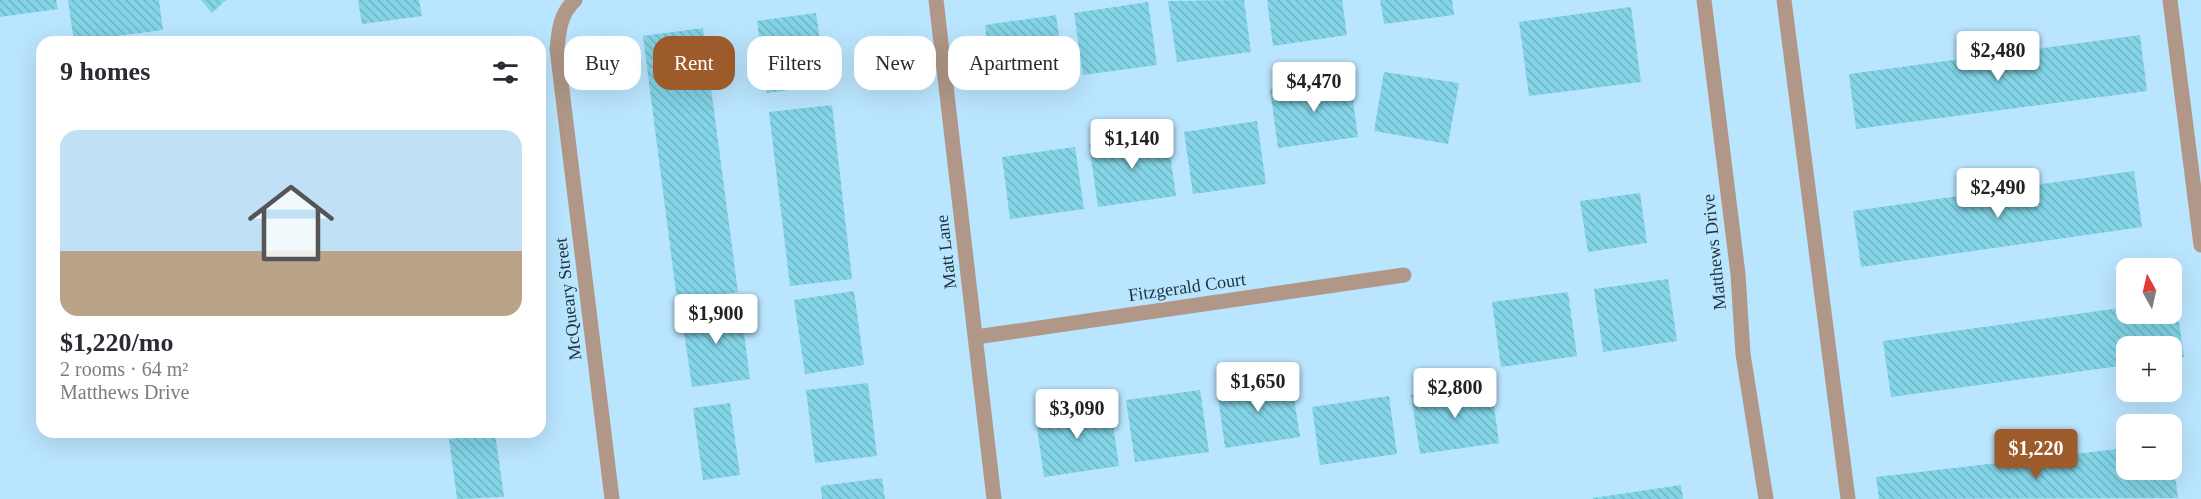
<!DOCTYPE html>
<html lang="en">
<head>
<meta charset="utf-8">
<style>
  body { margin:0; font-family:Georgia,serif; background:#f2f2f3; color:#2b2b33; height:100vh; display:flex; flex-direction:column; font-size:22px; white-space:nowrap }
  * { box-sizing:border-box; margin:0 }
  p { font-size:20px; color:#7c7c81 }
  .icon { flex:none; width:33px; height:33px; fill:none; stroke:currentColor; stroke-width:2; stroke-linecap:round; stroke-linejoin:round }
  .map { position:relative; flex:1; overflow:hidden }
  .sheet { position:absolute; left:36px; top:36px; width:510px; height:402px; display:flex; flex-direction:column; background:#fff; border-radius:18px; box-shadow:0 6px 24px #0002 }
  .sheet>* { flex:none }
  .hud { position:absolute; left:564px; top:36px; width:570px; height:54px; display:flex; gap:12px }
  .needle { width:39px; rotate:352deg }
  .fabs { position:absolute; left:2116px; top:258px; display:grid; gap:12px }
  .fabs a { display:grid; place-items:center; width:66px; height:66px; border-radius:12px; background:#fff; box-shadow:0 6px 24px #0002; font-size:30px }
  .price { position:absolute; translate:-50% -51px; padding:0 14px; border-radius:6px; background:#fff; color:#222; font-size:20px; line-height:39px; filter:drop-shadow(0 2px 3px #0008) }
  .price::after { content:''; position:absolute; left:50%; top:36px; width:18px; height:14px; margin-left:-9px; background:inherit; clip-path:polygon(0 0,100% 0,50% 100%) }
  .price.on { background:#9d5a2a; color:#fff }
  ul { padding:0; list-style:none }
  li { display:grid; align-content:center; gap:12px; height:318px; padding:0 24px }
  li span { display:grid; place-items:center; height:186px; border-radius:18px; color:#555 }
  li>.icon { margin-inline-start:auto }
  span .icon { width:108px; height:108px; fill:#fffc; stroke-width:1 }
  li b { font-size:26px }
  h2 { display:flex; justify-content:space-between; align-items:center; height:72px; padding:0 24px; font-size:26px }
  .chip { padding:0 21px; border-radius:18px; background:#fff; box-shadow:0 6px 24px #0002; font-size:21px; line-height:54px }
  .chip.on { background:#9d5a2a; color:#fff }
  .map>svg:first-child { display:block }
  .building { fill:url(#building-back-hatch) }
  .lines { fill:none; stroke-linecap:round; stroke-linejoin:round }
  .lane { stroke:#b09787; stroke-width:15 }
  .street { stroke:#b09787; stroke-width:15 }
  .labels { text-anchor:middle; stroke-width:4.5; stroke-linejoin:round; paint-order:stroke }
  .street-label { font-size:18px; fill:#1c323e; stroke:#bae5fe }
</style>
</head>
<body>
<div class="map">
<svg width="2201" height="499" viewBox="0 0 2201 499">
  <defs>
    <pattern id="building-back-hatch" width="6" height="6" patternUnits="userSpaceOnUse" patternTransform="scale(1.5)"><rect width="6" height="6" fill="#82d4e6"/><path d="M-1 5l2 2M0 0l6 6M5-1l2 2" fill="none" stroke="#70b6c6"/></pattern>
  </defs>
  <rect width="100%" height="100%" fill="#bae5fe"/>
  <path class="building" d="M0 0H56L58 9 0 17Z
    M68 0H159L163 30 74 42Z
    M201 0H226L212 13Z
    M358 0H419L422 16 362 24Z
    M1244 0 1251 52 1177 62 1168 1Z
    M1267 0H1342L1347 35 1273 46Z
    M1380 0H1452L1454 15 1384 24Z
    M1148 2 1157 65 1083 75 1074 13Z
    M1631 7 1641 82 1529 96 1519 22Z
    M816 13 826 85 767 93 757 21Z
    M1056 15 1065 77 993 87 985 25Z
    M703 28 738 292 677 300 643 36Z
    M2140 35 2147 91 1856 129 1849 74Z
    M1384 72 1459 83 1448 144 1374 131Z
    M1350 78 1358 137 1278 148 1270 89Z
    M832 105 852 279 790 286 769 112Z
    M1257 121 1266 184 1193 194 1184 132Z
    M1167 133 1176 196 1098 207 1089 144Z
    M1075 147 1084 209 1010 219 1002 157Z
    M2134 171 2142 227 1861 267 1853 211Z
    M1640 193 1647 243 1588 252 1580 201Z
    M1668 279 1677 341 1603 352 1594 289Z
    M854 291 864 365 805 374 794 300Z
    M1568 292 1577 356 1501 367 1492 302Z
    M2172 301H2176L2184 357 2172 358V346H2127V365L1891 397 1883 341 2127 307V314H2172Z
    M740 303 750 379 692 387 681 311Z
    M1291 378 1300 437 1225 448 1217 389Z
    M868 383 877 456 815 463 806 390Z
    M1491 384 1499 443 1420 454 1411 395Z
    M1200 390 1209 452 1135 462 1126 400Z
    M1389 396 1397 454 1320 465 1312 407Z
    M730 403 740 475 703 480 693 408Z
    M1110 404 1119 466 1044 477 1035 414Z
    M495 433 504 497 457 499 449 439Z
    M2127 448V470H2172L2173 460 2178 498 1879 499 1876 477Z
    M882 478 885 499H822L821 486Z
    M1681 485 1683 499H1593V498Z"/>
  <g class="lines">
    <path class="lane" d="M1784 0 1848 499
      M2170 0 2201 245"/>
    <path class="street" d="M575 0C560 14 559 30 557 49L612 499
      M936 0 994 499
      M1704 0 1738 274 1743 354 1766 499
      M976 337 1404 275"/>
  </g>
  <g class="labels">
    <g class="street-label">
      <text transform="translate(946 252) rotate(-97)" y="6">Matt Lane</text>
      <text transform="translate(1714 252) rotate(-96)" y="6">Matthews Drive</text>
      <text transform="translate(1187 287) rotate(-8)" y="6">Fitzgerald Court</text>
      <text transform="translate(568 299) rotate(-97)" y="6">McQueary Street</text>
    </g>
  </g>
</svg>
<div class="fabs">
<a><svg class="needle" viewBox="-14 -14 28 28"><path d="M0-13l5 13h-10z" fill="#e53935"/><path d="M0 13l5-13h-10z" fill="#7c7c81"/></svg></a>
<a>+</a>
<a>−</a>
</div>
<b class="price" style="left:1998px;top:82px">$2,480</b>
<b class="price" style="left:1314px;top:113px">$4,470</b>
<b class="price" style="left:1132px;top:170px">$1,140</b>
<b class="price" style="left:1998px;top:219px">$2,490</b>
<b class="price" style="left:716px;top:345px">$1,900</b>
<b class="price" style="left:1258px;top:413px">$1,650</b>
<b class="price" style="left:1455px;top:419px">$2,800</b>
<b class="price" style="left:1077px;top:440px">$3,090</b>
<b class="price on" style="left:2036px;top:480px">$1,220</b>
<div class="hud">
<a class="chip">Buy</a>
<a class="chip on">Rent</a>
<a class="chip">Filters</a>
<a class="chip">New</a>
<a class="chip">Apartment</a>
</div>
<section class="sheet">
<h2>9 homes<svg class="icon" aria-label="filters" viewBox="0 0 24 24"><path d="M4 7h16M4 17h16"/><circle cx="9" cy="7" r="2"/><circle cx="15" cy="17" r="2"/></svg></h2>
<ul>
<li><span style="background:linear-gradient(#bfe0f5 65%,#b9a48a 0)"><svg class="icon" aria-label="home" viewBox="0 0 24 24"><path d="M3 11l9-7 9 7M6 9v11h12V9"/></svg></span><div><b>$1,220/mo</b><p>2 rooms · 64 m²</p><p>Matthews Drive</p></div></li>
</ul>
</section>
</div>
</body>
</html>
